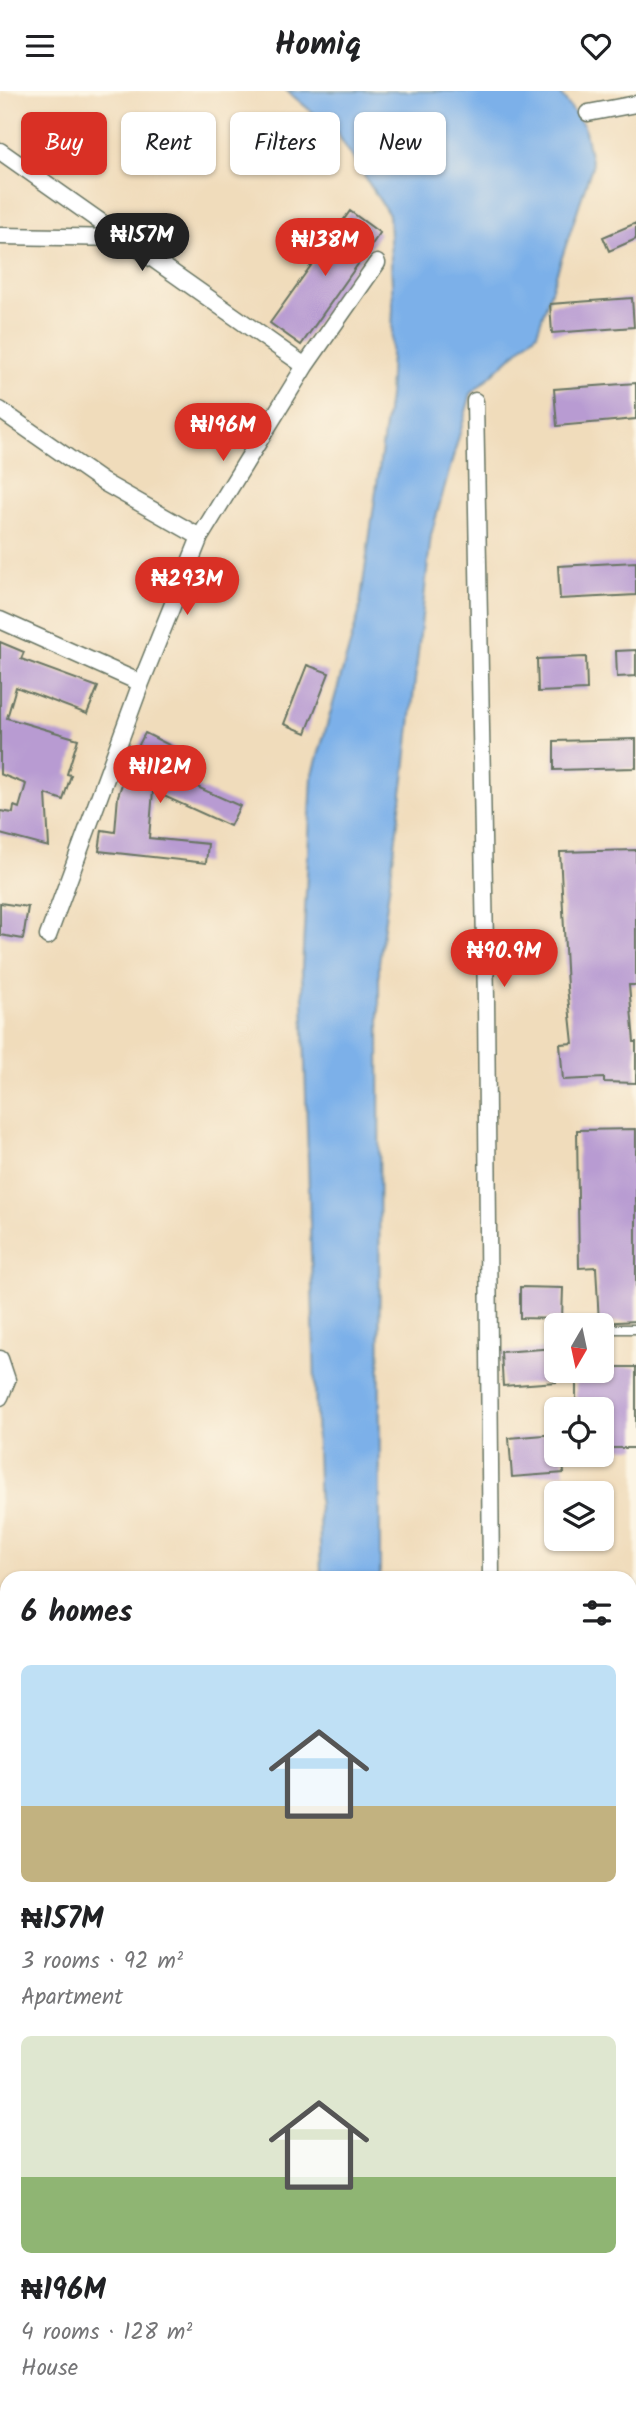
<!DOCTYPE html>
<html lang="en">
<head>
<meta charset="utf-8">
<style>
  body { margin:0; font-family:Kalam,sans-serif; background:#f6f6f6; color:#202124; height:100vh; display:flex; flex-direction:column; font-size:26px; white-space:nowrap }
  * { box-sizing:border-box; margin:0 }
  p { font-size:23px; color:#757577 }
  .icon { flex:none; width:38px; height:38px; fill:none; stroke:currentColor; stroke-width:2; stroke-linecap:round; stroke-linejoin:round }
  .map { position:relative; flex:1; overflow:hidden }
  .side { position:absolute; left:0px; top:1480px; width:637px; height:842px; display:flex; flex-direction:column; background:#fff; border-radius:21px 21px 0 0; box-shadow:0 2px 5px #0004 }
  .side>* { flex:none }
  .guide { position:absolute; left:21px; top:21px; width:595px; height:63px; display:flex; gap:14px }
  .needle { width:46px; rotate:189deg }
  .tools { position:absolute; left:544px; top:1222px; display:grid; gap:14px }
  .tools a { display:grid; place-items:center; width:70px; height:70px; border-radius:10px; background:#fff; box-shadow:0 2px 5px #0004; font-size:35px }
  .price { position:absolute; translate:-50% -60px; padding:0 16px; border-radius:24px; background:#d93025; color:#fff; font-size:23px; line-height:46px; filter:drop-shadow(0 2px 4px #0008) }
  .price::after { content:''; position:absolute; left:50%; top:42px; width:21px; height:16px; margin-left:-10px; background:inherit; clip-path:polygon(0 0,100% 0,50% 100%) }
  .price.on { background:#222; color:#fff }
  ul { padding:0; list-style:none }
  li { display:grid; align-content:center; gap:14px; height:371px; padding:0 21px }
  li span { display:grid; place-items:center; height:217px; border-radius:10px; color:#555 }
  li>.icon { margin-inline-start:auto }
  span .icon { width:126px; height:126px; fill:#fffc; stroke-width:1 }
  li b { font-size:30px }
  h2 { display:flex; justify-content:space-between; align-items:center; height:84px; padding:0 21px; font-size:30px }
  .tag { padding:0 24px; border-radius:10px; background:#fff; box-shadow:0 2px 5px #0004; font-size:24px; line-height:63px }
  .tag.on { background:#d93025; color:#fff }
  header { display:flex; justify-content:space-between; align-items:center; height:91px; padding:0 21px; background:#fff; font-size:32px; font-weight:700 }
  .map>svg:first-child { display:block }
  .water { fill:#7bb0e9; stroke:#4d768e; stroke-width:2 }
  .building { fill:#b89bd2 }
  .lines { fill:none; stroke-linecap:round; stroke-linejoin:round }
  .lane-casing { stroke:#687563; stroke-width:11 }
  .street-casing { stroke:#687563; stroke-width:19 }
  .highway-casing { stroke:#687563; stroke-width:33 }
  .lane { stroke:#fff; stroke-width:8 }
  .street { stroke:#fff; stroke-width:16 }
  .highway { stroke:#fff; stroke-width:30 }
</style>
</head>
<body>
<header><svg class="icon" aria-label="menu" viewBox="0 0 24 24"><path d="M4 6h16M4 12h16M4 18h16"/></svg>Homiq<svg class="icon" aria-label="heart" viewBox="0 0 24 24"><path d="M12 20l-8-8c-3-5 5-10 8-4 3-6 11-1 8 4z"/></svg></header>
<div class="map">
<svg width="636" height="2321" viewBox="0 0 636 2321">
  <rect width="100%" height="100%" fill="#fcf5e5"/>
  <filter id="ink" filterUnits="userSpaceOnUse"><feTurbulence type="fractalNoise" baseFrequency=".0143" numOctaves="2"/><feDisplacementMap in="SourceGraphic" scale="14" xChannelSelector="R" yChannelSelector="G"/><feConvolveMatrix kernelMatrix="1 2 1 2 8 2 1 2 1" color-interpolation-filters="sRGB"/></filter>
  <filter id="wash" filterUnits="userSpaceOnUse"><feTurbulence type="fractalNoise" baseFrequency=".00686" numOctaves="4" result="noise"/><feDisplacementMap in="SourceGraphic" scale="28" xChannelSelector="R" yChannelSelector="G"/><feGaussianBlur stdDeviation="1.57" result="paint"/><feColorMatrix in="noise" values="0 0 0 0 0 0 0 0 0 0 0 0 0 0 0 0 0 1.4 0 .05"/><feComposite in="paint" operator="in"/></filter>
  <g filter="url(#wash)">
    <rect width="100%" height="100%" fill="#f0dcbb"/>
    <path class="water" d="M287 0H561L562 5 584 35 592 75 537 242 471 303 431 444 405 680 379 872 380 1487H321L302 877 312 686 359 522 389 306 393 216 389 124 337 42Z"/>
    <g id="blocks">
      <path class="building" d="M350 120 380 142 301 254 270 232Z
        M636 132V148L609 160 603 146Z
        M632 207 634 236 552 242 550 213Z
        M636 292V328L557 335 554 298Z
        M636 471V504L560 508 558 475Z
        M0 551 24 561 21 568 98 596 87 623 16 596 7 627 78 648 67 683 71 684 63 709 46 703 49 756 0 743V720L13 722 14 715 19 717 26 693 0 683Z
        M636 559V585L617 586 616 560Z
        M586 566 587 599 538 601 537 568Z
        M307 574 329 582 306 642 284 633Z
        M145 642 189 664 177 687 240 715 230 735 153 700 149 747 208 753 206 772 99 760 102 739 115 741 118 705 128 675Z
        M636 648V677L554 679V650Z
        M636 759V894H629L634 951H636V992L604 991V987L563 989 560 953 573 952 567 896 560 761Z
        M0 812 28 816 23 848 0 844Z
        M636 1038V1230L599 1232 596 1176 579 1177 577 1039Z
        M520 1196 563 1197 562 1228 520 1227Z
        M556 1257V1291L503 1295 501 1261Z
        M602 1276H636V1357H602V1318H576V1279H602Z
        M556 1343V1363H562L564 1382 512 1386 509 1347Z"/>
    </g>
  </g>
  <g filter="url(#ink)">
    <use href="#blocks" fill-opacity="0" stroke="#687563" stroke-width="2"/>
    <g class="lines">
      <g class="lane-casing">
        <path id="lane" d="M610 1238H636"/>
      </g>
      <g class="street-casing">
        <path id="street" d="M588 22 636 13
          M0 60 305 275
          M0 145 125 147
          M475 310 486 909 491 1488
          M0 319 103 391 200 446 305 275 377 172
          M0 529 141 592
          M48 845 141 592 200 446
          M0 1268 7 1289 0 1306
          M0 1593 7 1591
          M630 1765 636 1764
          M0 1829 7 1827
          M630 1923 636 1927
          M0 2078 7 2077
          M310 2315 311 2321
          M17 2321 19 2315"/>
      </g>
      <g class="highway-casing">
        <path id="highway" d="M630 1863 636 1862
          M630 1907 636 1906
          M0 2009 7 2008
          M0 2048 7 2046"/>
      </g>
      <use href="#lane" class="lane"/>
      <use href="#street" class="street"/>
      <use href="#highway" class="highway"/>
    </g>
  </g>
</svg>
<div class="tools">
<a><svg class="needle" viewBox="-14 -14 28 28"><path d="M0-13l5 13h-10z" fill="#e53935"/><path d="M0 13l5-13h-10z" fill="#757577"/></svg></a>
<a><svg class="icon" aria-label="locate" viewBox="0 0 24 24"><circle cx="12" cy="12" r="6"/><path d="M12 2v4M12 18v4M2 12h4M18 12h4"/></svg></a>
<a><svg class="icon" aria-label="layers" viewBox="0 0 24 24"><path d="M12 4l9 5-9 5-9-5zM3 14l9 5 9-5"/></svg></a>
</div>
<b class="price on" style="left:142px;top:182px">₦157M</b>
<b class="price" style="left:325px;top:187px">₦138M</b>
<b class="price" style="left:223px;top:372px">₦196M</b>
<b class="price" style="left:187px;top:526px">₦293M</b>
<b class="price" style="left:160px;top:714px">₦112M</b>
<b class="price" style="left:504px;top:898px">₦90.9M</b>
<div class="guide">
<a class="tag on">Buy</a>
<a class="tag">Rent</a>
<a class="tag">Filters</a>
<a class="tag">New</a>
</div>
<section class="side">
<h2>6 homes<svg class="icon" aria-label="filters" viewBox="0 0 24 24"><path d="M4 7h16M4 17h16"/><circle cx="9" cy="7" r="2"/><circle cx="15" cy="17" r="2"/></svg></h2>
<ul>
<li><span style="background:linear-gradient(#bfe0f5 65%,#c2b280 0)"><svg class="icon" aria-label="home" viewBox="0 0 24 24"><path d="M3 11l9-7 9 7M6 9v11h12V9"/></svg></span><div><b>₦157M</b><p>3 rooms · 92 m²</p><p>Apartment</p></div></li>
<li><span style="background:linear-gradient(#dfe7d0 65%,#8fb573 0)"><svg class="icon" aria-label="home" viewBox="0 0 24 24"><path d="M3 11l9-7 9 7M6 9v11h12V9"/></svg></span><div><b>₦196M</b><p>4 rooms · 128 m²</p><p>House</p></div></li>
</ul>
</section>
</div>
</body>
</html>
